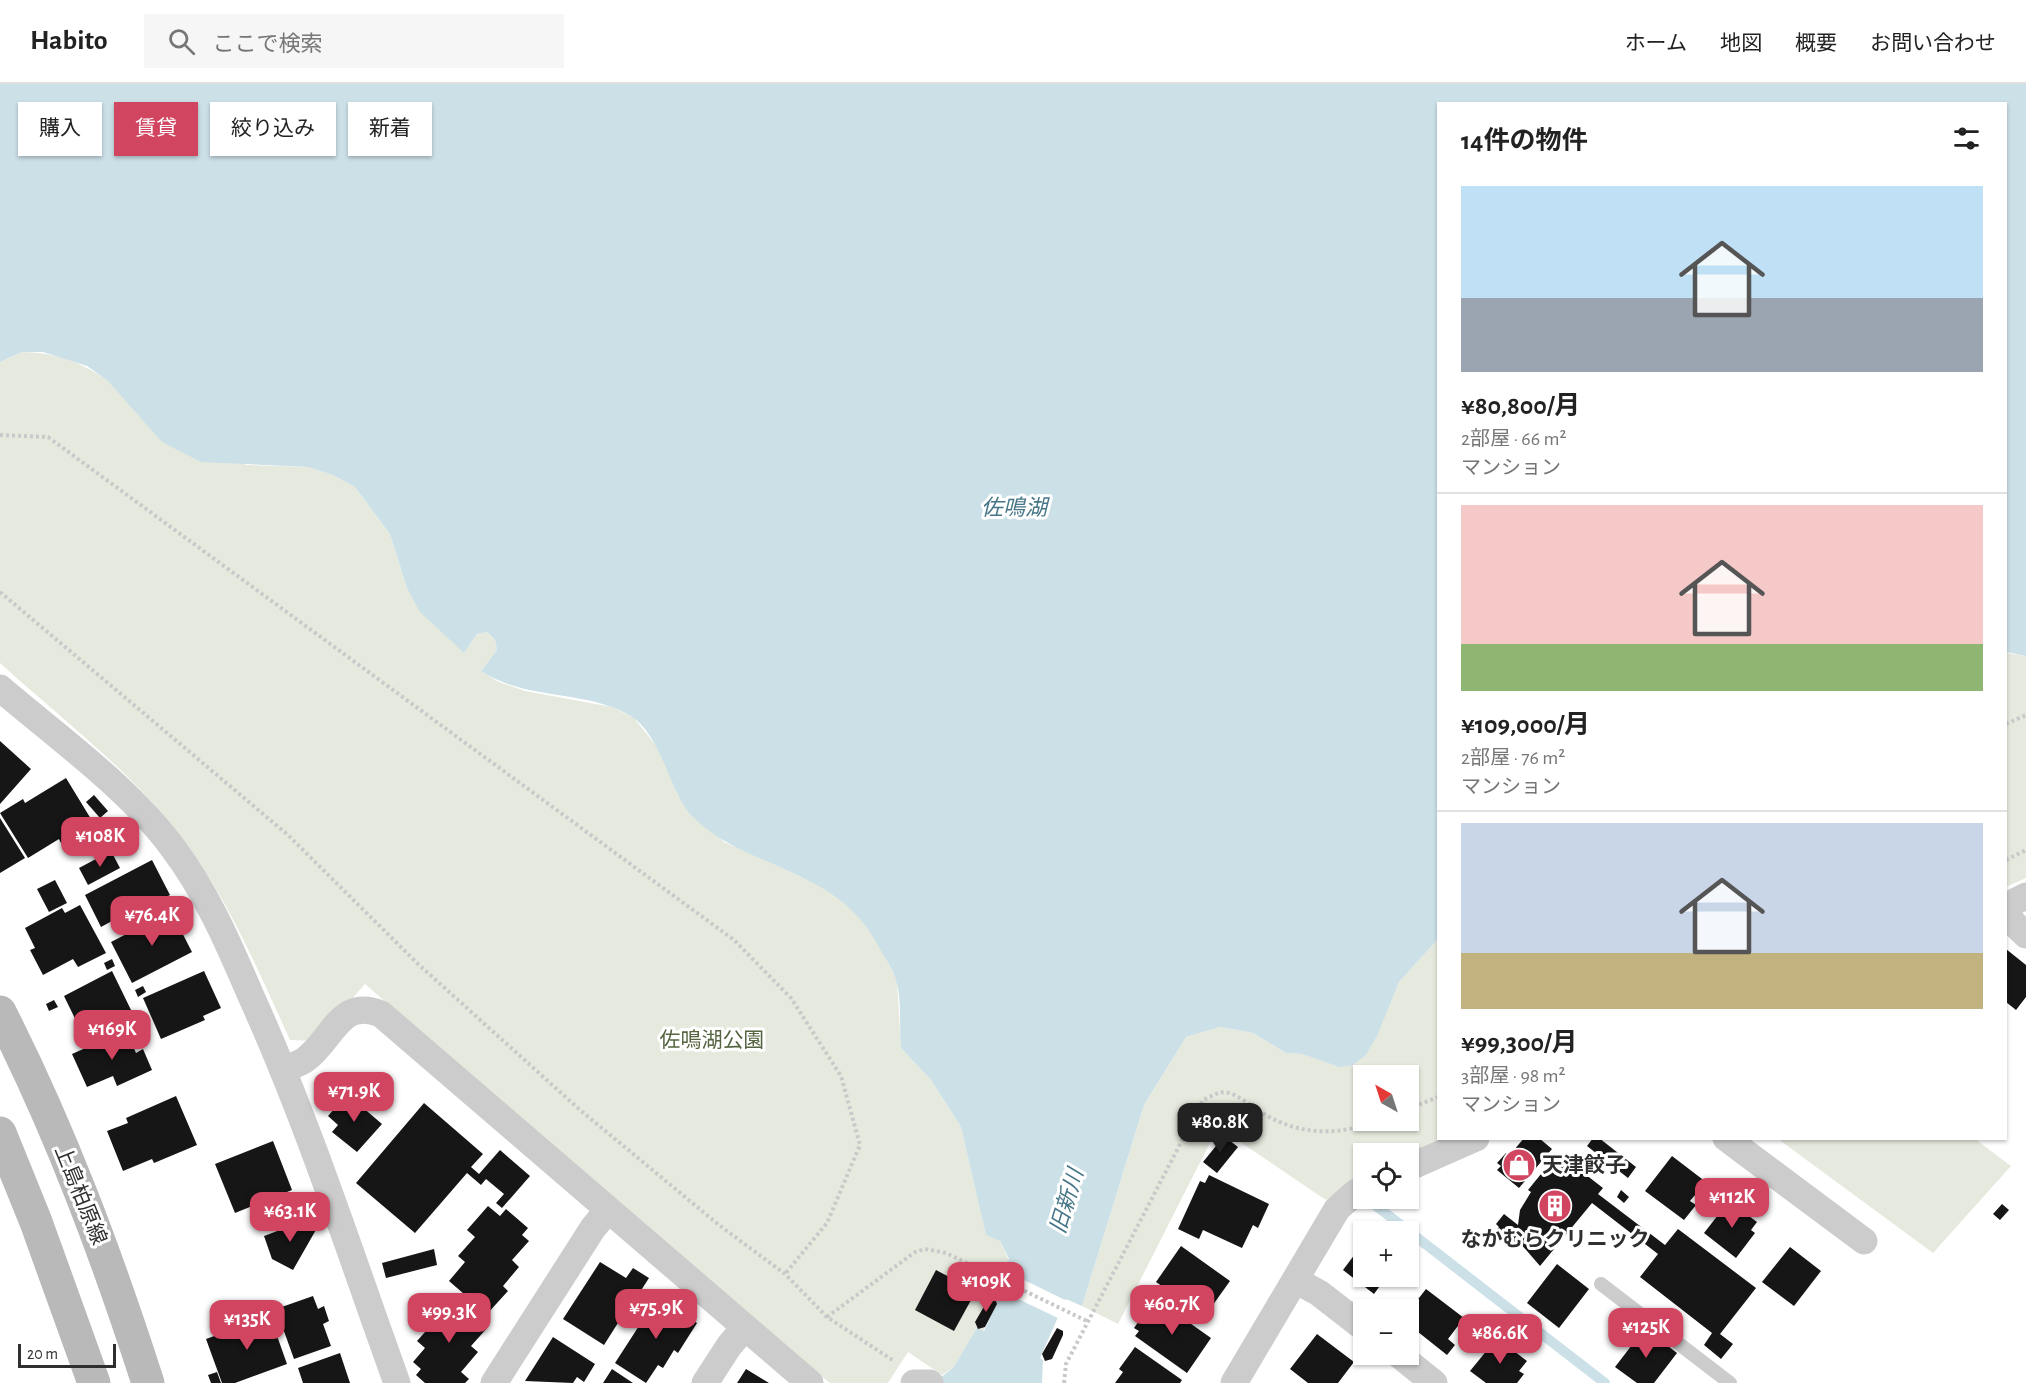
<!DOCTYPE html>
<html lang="ja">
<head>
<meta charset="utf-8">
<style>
  body { margin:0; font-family:"Alegreya Sans","Noto Sans JP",sans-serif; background:#f6f6f6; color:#222; height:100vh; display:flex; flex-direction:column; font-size:22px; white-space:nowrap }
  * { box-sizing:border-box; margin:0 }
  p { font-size:20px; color:#767676 }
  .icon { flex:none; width:33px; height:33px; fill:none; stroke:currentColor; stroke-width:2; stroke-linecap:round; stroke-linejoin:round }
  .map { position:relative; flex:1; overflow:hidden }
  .panel { position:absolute; left:1437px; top:18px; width:570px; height:1038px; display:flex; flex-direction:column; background:#fff; border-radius:0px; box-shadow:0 2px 4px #0004 }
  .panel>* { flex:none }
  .top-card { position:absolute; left:18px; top:18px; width:570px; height:54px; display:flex; gap:12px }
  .needle { width:39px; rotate:321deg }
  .controls { position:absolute; left:1353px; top:981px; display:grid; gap:12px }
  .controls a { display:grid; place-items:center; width:66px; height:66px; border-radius:0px; background:#fff; box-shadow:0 2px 4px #0004; font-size:30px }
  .scale { position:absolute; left:18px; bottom:15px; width:98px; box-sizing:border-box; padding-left:6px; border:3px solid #2f2f2f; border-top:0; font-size:16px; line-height:21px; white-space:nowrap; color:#2f2f2f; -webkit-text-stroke:4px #fff; paint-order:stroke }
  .price { position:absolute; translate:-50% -51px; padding:0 14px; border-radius:12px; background:#d14560; color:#fff; font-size:20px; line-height:39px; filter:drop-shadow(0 2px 3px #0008) }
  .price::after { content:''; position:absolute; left:50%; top:36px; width:18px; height:14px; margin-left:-9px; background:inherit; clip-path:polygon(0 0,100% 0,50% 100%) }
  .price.active { background:#222; color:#fff }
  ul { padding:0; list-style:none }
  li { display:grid; align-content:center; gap:12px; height:318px; padding:0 24px }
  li+li { border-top:2px solid #e0e0e0 }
  li span { display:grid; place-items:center; height:186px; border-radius:0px; color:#555 }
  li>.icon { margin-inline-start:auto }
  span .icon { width:108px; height:108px; fill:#fffc; stroke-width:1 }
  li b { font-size:26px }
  h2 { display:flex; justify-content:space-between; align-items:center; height:72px; padding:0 24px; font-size:26px }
  .pill { padding:0 21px; border-radius:0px; background:#fff; box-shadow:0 2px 4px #0004; font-size:21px; line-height:54px }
  .pill.active { background:#d14560; color:#fff }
  header { display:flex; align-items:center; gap:36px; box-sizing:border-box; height:84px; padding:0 30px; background:#fff; border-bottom:2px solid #e0e0e0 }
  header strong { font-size:28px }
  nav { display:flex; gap:33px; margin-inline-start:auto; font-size:21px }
  .search { width:420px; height:54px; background:#f6f6f6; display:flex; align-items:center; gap:15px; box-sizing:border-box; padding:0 21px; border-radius:0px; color:#767676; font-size:22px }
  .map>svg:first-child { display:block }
  .green { fill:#e6eade; fill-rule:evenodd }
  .water { fill:#cce0e8 }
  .pier { fill:#fff }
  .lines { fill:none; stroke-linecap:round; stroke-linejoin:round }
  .stream { stroke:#cce0e8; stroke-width:10 }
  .building { fill:#161616 }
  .path { stroke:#c9c9c9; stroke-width:4; stroke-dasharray:3 3; stroke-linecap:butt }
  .lane { stroke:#ccc; stroke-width:14 }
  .street { stroke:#ccc; stroke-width:27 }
  .secondary { stroke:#b9b9b9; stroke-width:33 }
  .labels { text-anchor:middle; stroke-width:6; stroke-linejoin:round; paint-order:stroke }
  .park-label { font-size:21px; fill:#566541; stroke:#fff }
  .poi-label { font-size:21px; font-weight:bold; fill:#2f2f2f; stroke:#fff; text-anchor:start }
  .street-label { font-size:21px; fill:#2f2f2f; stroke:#fff }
  .water-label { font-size:22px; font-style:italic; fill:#467687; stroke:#fff }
</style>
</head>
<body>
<header>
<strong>Habito</strong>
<div class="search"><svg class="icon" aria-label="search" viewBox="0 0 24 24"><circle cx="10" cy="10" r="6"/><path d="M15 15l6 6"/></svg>ここで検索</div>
<nav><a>ホーム</a><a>地図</a><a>概要</a><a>お問い合わせ</a></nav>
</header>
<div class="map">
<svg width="2026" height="1299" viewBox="0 0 2026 1299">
  <rect width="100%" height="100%" fill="#fff"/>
  <path class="green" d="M22 268C54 268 82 278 108 297L246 381 308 383 333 391 355 403 390 450 407 504 464 569 477 550 487 548 495 556 497 566 481 587 499 598 525 607 612 623 634 634 658 664 677 706 724 758 825 803 853 826 875 854 897 896 901 964 931 996 961 1043 986 1150 1000 1157 1015 1190 1005 1210 1002 1209 983 1247 977 1245 953 1284 942 1291 908 1268 888 1299H830L779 1259 365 900 315 957 290 956C257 884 225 807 175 745 127 684 58 632 0 579V278Z
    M2006 569 2026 572V794L2006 803Z
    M1438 855V1054L1445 1055 1408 1070H1364L1363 1091 1326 1116 1218 1043 1118 1240 1082 1222 1144 1021 1186 953 1220 943 1253 949 1286 969 1302 970 1340 982 1388 919 1399 898ZM1364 992H1408V1036H1364Z
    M1778 1055H1975L2011 1082 1933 1169Z"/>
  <path class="water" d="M0 0H2026V572L2006 568V20H1438V855L1399 898 1377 952 1366 971 1353 981 1340 983 1302 970 1286 969 1253 949 1220 943 1186 953 1144 1021 1082 1222 1066 1215 1040 1274 1043 1276 1042 1299H938L941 1293 953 1284 977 1244 984 1247 1002 1208 1005 1209 1015 1190 1003 1184 1009 1175 1000 1157 986 1151 961 1043 931 996 901 964C899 943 902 916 896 896 894 888 888 879 884 872 856 817 825 803 771 779 743 767 716 756 693 733 670 711 662 652 632 633 588 605 529 618 481 587L497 566 495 556 487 548 477 550 464 569 420 528 407 504 390 450 355 403 333 391 308 383 201 378 162 358 108 297 87 282 43 268H22L0 278Z"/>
  <path class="pier" d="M1010 1189 1069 1218 1060 1235 1001 1207 1011 1191Z"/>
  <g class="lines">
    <path class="stream" d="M1375 1121 1605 1299"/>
  </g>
  <path class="building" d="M0 657 31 685 0 720Z
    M66 694 91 735 77 743 80 749 62 761 59 755 28 774 0 729 23 715 25 719Z
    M94 711 108 727 100 734 86 718Z
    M0 734 25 774 0 789Z
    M111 767 120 784 88 801 79 784Z
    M152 776 170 811 125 835 123 831 101 843 85 811Z
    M55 796 67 819 49 828 37 805Z
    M80 821 106 869 78 883 73 875 43 891 30 866 35 864 25 844 62 824 65 829Z
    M171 827 192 868 132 899 111 858Z
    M2006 865 2026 881V913L2016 926 2006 918Z
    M112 875 115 882 107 886 104 879Z
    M112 887 132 928 84 953 64 912Z
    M204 887 221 924 203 932 205 936 161 955 143 914Z
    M143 902 146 908 138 913 135 906Z
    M54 916 58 923 49 927 46 920Z
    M142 934 146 943 139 946 135 937Z
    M126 946 136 969 143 965 152 986 117 1002 113 992 87 1003 72 970Z
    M347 1010 382 1040 357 1068 332 1048 338 1041 328 1032Z
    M176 1012 197 1061 154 1079 152 1075 123 1087 107 1047 128 1039 126 1034Z
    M424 1019 483 1070 471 1083 479 1090 500 1066 530 1092 502 1124 496 1119 504 1110 486 1095 481 1101 467 1089 415 1149 356 1099Z
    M1224 1052 1238 1063 1217 1089 1203 1078Z
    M1524 1054H1539L1552 1065 1519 1104 1497 1086 1501 1082 1497 1079 1506 1069 1509 1072Z
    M1593 1054H1599L1636 1083 1628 1094 1587 1062Z
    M273 1057 292 1106 235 1129 215 1080Z
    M1558 1069 1603 1104 1598 1110 1665 1161 1678 1145 1756 1204 1720 1250 1733 1260 1721 1275 1704 1261 1712 1249 1640 1193 1658 1170 1592 1119 1540 1182 1520 1159 1514 1166 1493 1151 1499 1143 1496 1140 1504 1130 1518 1141 1520 1126 1531 1108 1528 1106Z
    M1672 1072 1706 1098 1690 1117 1696 1121 1684 1136 1645 1107Z
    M1209 1091 1269 1120 1258 1144 1253 1141 1242 1164 1203 1146 1199 1155 1178 1145 1200 1097 1205 1099Z
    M1621 1106 1629 1113 1624 1119 1617 1113Z
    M1729 1117 1757 1138 1751 1146 1755 1149 1736 1174 1704 1149Z
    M2002 1120 2009 1126 2000 1136 1993 1130Z
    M488 1122 500 1132 506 1125 528 1144 522 1151 529 1157 512 1176 519 1183 503 1202 508 1207 487 1230 449 1197 465 1178 458 1172 475 1153 467 1146Z
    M304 1137 317 1144 293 1186 272 1175 264 1152Z
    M1181 1162 1230 1197 1205 1232 1156 1198Z
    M1361 1162 1364 1192H1387L1374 1210 1343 1186Z
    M1790 1163 1821 1187 1794 1222 1762 1198Z
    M434 1165 437 1181 386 1194 382 1179Z
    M600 1178 626 1194 633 1184 649 1194 631 1222 634 1223 628 1234 623 1231 604 1261 563 1235Z
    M1557 1180 1589 1205 1559 1244 1527 1219Z
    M936 1186 976 1207 954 1247 915 1226Z
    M1426 1205 1464 1234 1448 1255 1455 1261 1447 1271 1408 1240V1228Z
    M449 1210 488 1243 471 1262 478 1268 461 1288 469 1295 465 1299H425L416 1291 421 1285 413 1278 425 1264 417 1257 434 1238 429 1234Z
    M313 1212 318 1225 324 1222 329 1237 323 1240 331 1262 294 1275 276 1225Z
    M990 1212H994L997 1220 985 1243 978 1245 975 1238Z
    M657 1214 697 1239 678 1269 674 1266 663 1284 658 1281 646 1299 615 1279Z
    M1160 1218 1211 1254 1187 1289 1135 1252 1139 1247 1134 1244 1148 1224 1153 1228Z
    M270 1232 287 1280 235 1299H222L206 1255Z
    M1057 1244 1063 1247V1251L1052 1275 1045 1277 1042 1270Z
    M1645 1244 1677 1269 1654 1299H1637L1615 1283Z
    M1317 1250 1354 1278 1338 1299H1308L1290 1285Z
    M553 1253 595 1280 584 1298 577 1293 573 1299 525 1297Z
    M1497 1254 1527 1277 1519 1287 1524 1290 1517 1299H1486L1470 1287Z
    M1135 1263 1182 1296 1180 1299H1115L1123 1288 1119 1285Z
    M340 1269 350 1299H303L298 1284Z
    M612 1285 633 1299H603Z
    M746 1285 769 1299H737Z
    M217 1288 221 1299H211L208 1291Z"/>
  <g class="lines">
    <path class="path" d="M0 351 48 353 734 856 791 914 841 992 860 1061 827 1139 785 1190
      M0 508 288 751 417 879 580 1026 719 1141 785 1190 827 1233 894 1277
      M2006 640 2026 631
      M2006 776 2026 766
      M1408 1025 1438 1013
      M827 1233 915 1168 925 1165 946 1169 1089 1238
      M1064 1299 1066 1280 1203 1016 1220 1008 1229 1009C1242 1013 1252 1023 1264 1030 1301 1052 1340 1052 1379 1036"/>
    <path class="lane" d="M1601 1200 1730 1299"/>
    <path class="street" d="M0 604C56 652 129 704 173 764 207 809 229 861 251 912 308 1038 350 1169 397 1299
      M2006 822 2026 812
      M2006 832 2026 851
      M284 985C291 982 300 980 306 975 333 955 340 913 381 930L810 1299
      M1726 1054 1864 1157
      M1408 1084 1476 1054
      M1295 1196 1319 1209 1364 1244
      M1398 1270 1434 1299
      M494 1299 593 1144 608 1126
      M705 1299 729 1262 745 1243
      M914 1299H930
      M1234 1299 1337 1125 1355 1109 1364 1104"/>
    <path class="secondary" d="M0 928C61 1048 107 1172 148 1299
      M0 1049 36 1138 94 1299"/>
  </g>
  <defs>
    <g id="shop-disc" transform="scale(1.725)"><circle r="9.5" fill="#d14560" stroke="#fff"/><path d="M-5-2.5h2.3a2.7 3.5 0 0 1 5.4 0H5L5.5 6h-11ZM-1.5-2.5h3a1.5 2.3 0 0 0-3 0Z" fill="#fff"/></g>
    <g id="building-disc" transform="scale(1.725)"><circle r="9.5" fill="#d14560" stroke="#fff"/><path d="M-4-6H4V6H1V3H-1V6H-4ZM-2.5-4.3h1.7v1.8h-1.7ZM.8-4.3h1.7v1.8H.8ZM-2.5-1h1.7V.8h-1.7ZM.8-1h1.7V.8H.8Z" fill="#fff"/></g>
  </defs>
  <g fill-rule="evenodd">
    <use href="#shop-disc" x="1519" y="1081"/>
    <use href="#building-disc" x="1555" y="1122"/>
  </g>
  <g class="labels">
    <g class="park-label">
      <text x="712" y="963">佐鳴湖公園</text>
    </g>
    <g class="poi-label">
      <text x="1542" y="1088">天津餃子</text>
      <text x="1555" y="1162" text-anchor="middle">なかむらクリニック</text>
    </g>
    <g class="street-label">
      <text transform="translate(81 1111) rotate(68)" y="7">上島柏原線</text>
    </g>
    <g class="water-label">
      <text x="1014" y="431">佐鳴湖</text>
      <text transform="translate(1066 1117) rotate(-73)" y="8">旧新川</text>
    </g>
  </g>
</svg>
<div class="controls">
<a><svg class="needle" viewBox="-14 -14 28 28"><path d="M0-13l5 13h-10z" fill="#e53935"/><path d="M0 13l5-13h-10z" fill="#767676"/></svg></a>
<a><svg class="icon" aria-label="locate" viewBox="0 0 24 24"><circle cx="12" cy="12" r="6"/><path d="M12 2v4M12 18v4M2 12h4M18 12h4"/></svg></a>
<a>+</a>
<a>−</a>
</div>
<div class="scale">20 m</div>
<b class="price" style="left:100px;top:784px">¥108K</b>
<b class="price" style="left:152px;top:863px">¥76.4K</b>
<b class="price" style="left:112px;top:977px">¥169K</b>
<b class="price" style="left:354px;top:1039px">¥71.9K</b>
<b class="price active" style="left:1220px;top:1070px">¥80.8K</b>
<b class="price" style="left:1732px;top:1145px">¥112K</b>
<b class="price" style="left:290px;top:1159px">¥63.1K</b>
<b class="price" style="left:986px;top:1229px">¥109K</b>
<b class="price" style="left:1172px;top:1252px">¥60.7K</b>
<b class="price" style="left:656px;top:1256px">¥75.9K</b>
<b class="price" style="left:449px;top:1260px">¥99.3K</b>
<b class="price" style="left:247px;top:1267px">¥135K</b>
<b class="price" style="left:1646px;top:1275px">¥125K</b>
<b class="price" style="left:1500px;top:1281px">¥86.6K</b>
<div class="top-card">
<a class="pill">購入</a>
<a class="pill active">賃貸</a>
<a class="pill">絞り込み</a>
<a class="pill">新着</a>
</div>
<section class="panel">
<h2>14件の物件<svg class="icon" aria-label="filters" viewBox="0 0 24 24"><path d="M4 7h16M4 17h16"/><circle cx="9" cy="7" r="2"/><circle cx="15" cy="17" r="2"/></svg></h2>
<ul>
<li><span style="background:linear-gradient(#bfe0f5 60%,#9aa5b1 0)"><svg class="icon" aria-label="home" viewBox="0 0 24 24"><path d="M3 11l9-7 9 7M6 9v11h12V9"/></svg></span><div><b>¥80,800/月</b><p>2部屋 · 66 m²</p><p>マンション</p></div></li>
<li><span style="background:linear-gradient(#f6c9c9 75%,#8fb573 0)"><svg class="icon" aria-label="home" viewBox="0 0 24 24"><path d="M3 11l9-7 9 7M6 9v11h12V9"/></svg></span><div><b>¥109,000/月</b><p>2部屋 · 76 m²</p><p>マンション</p></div></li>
<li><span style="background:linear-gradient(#c9d6e8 70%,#c2b280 0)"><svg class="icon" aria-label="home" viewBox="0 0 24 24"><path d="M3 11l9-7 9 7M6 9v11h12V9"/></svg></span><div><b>¥99,300/月</b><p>3部屋 · 98 m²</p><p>マンション</p></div></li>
</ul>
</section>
</div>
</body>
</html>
